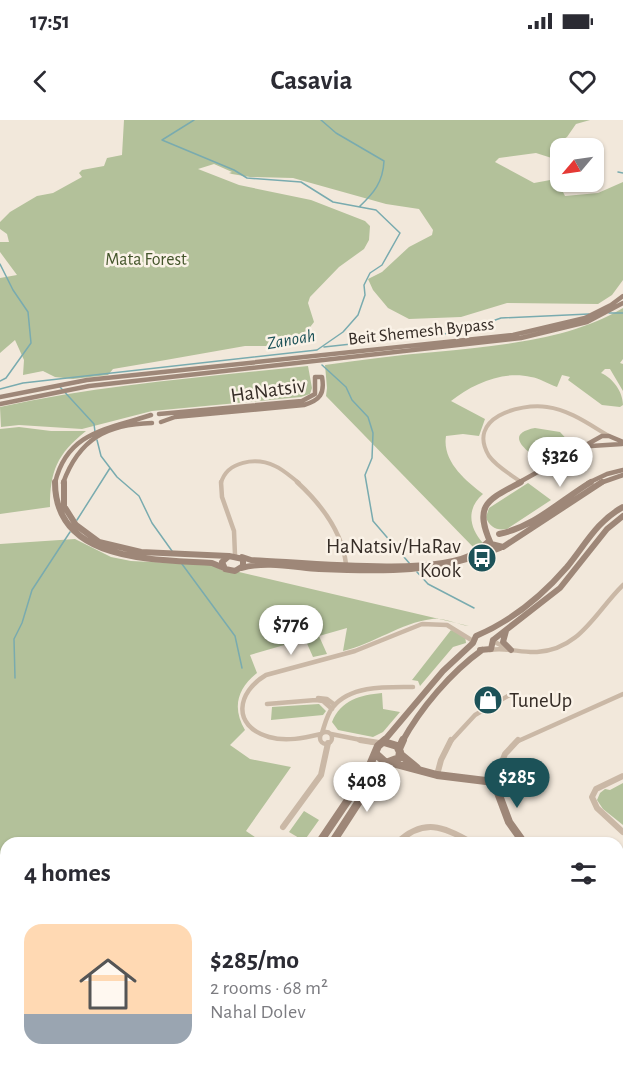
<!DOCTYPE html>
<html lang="en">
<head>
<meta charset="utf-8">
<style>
  body { margin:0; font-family:"Alegreya Sans",sans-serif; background:#f2f2f3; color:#2b2b33; height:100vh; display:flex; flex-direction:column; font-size:22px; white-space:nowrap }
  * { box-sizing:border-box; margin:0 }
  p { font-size:20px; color:#7c7c81 }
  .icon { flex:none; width:33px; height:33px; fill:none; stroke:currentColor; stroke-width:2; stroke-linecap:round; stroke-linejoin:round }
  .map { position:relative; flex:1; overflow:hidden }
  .sheet { position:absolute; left:0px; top:717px; width:624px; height:234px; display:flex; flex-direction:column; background:#fff; border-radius:18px 18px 0 0; box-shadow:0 2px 4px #0004 }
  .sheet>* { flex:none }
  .needle { width:39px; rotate:241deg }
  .buttons { position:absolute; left:550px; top:18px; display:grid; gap:12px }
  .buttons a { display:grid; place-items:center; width:54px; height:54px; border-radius:12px; background:#fff; box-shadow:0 2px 4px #0004; font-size:30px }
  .price { position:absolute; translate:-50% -51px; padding:0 14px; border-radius:21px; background:#fff; color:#222; font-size:20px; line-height:39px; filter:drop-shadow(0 2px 3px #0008) }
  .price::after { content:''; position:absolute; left:50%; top:36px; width:18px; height:14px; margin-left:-9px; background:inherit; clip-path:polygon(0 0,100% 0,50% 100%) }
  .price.active { background:#1c5258; color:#fff }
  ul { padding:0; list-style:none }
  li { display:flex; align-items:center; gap:18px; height:150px; padding:0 24px }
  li+li { border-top:2px solid #e1e1e2 }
  li span { display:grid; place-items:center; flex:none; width:168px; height:120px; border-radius:18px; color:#555 }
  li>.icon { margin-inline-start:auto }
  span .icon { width:72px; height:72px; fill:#fffc; stroke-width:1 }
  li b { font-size:26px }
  h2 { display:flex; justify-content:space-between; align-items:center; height:72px; padding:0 24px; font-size:26px }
  .status { display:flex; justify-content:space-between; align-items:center; height:42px; padding:0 30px; background:#fff; direction:ltr }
  .status svg { height:16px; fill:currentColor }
  header { display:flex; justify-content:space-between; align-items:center; height:78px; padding:0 24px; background:#fff; font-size:27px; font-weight:700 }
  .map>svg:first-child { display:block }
  .green { fill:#b3c19a }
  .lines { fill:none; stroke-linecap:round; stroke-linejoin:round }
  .stream-far1 { stroke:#79abaf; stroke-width:1.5 }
  .stream { stroke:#79abaf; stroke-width:2 }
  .street-far2 { stroke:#cab8a6; stroke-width:4 }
  .street-far1 { stroke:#cab8a6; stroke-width:4.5 }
  .street { stroke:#cab8a6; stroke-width:6 }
  .secondary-far2 { stroke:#9e8778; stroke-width:4.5 }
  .secondary-far1 { stroke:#9e8778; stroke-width:6 }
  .secondary { stroke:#9e8778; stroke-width:8 }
  .labels { text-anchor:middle; stroke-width:5; stroke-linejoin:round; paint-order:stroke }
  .far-park-label { font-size:18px; fill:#44552b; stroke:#faf2e7 }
  .far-street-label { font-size:18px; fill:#362d27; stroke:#faf2e7 }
  .far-water-label { font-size:18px; font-style:italic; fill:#1c5258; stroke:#faf2e7 }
  .street-label { font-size:21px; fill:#362d27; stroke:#faf2e7 }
  .poi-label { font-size:21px; fill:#362d27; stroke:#faf2e7; text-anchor:end }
</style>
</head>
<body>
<div class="status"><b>17:51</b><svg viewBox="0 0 49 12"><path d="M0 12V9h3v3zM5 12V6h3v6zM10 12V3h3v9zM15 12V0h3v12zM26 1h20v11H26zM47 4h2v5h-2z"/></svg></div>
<header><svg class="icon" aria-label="back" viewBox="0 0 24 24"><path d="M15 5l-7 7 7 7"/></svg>Casavia<svg class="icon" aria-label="heart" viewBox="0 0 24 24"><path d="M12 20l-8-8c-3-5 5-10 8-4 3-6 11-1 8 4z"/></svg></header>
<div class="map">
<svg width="623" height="951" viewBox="0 0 623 951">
  <rect width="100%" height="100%" fill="#f2e8db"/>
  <path class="green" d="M124 0H590L576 4 567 17 554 25 561 30V41L536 33 499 38 495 42 534 63 561 58V62H589L594 66 563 72 565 76 598 73 623 62V160L612 175 598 184 507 183 461 197 409 199 388 188 373 170 368 159 382 152 409 127 432 115 433 110 419 89 386 84 293 58 250 57 232 54 229 53 232 52 214 44 198 49 239 65 311 80 365 101 370 106 369 120 364 129 339 147 310 177 308 183 314 202 301 219 284 226H245L160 241 113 249 108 255 73 259 55 257 43 251 23 255 24 240 15 220 0 233V158L17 155 0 132V122H9L7 114 0 109V102L10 92 37 76 53 73 82 57 79 53 82 50 104 46 107 38 122 35Z
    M623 188V239L620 243 623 244V271L610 249H605L601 253C613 258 623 272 623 285L620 287 602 285 568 260 570 257 562 255 557 267C548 264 539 258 531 257 504 250 472 264 451 281L485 299 479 316 463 314 446 316C442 341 465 360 483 374 466 389 469 407 483 423L475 429 326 276 327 268 325 245C362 240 398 235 435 232 499 225 567 221 623 188Z
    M308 246 312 268 310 274 301 277 152 291 82 309 19 305 1 307 0 287C101 265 205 257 308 246Z
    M19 307 51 311H86C57 334 50 351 50 387L0 394V309Z
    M535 308 560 312 572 325 543 341C528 333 502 314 535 308Z
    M528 363 551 380 507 409C497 411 489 407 486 397L489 388Z
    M75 419 111 437 131 441 212 445 225 452H239L469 506C458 505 444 497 432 499 400 503 374 524 343 531L347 508 319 516 327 534 313 537 305 519 250 535 257 553C237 569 232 588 245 610L230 625 250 639 291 647 246 711 264 723H6V945H155L150 951H0V424Z
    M451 510 465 516 466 523 453 527 420 566 418 561 412 560Z
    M382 573 383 589 400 592 383 612 373 617 338 610 332 602C341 580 360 575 382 573Z
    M319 584 326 591 323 595 271 600 272 587Z
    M623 663V705L603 689 597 680 600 673 605 669 610 670Z
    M304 691 319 700 304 721 289 712Z
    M200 945H519L518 951H196Z"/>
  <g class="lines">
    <path class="stream-far1" d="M321 0 336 13 384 41C383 62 374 73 359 87
      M618 52 623 53
      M0 144 13 170 28 192 31 223 6 258 0 261
      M609 193H623
      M324 227 461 212 501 198 589 194
      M322 245 346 267 352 280 368 297 373 313 372 338 365 355 373 401 410 444
      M60 267 94 304 95 312
      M0 269 23 263 317 230 343 212 358 195 365 175 364 165 370 153 382 145 400 113 376 90 333 82 301 62 247 58 234 50 162 20 194 0
      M97 320 101 336 117 357 139 376 152 403 172 431
      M77 400 110 348
      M182 444 235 516 242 548
      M417 452 428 464 474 488
      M15 558 14 519 22 503 32 470 70 412"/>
    <path class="stream" d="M0 792 6 784
      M425 951 428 945"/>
    <path class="street-far2" d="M521 362C510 354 497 347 489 336 466 298 519 283 547 287 570 290 590 305 609 316
      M221 363C227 341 256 337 275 346 284 350 291 357 299 363"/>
    <path class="street-far1" d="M221 362 222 377 234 411 235 435
      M297 362C321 384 342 411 346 444
      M493 521 508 529
      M490 530C506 527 521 533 537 532 580 530 596 491 623 465
      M318 578 327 579 335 585
      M267 584 316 580 323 581 332 589
      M320 618a6 6 0 1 1 12 0a6 6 0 1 1-12 0Z
      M322 613C325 604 327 594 333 587 351 565 387 567 413 567
      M321 614C304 618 286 622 269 617 231 606 237 572 266 555L355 531 422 504 447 505 473 521
      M331 614 371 622
      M450 622 475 595 513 573
      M516 622 623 574"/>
    <path class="street" d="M360 620 379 623
      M437 655 441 640 451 620
      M623 656 596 669 592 677 597 688 623 712
      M494 662 505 634 518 620
      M283 707 321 655 328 623
      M397 723C423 698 444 706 472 723
      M599 945V951"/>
    <path class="secondary-far2" d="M0 277 87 260 513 215 585 198 611 185 623 176
      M0 284 89 266 521 218 587 202 623 183
      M159 294 302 281 315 274V257H322C325 274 320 280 304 285L175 297 161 302
      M591 326 622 324
      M55 363C67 311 109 309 151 295
      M63 363C79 319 107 304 152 303
      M518 363 602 316H609L623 322
      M588 363 607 354 623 350
      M600 363 623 355"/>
    <path class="secondary-far1" d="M55 362C55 443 154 439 212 443L224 448
      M64 362V386L76 405 99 422 141 432 229 436
      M521 362C488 380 473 384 491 424L503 427 602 362
      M499 414C534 407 561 380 591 362
      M229 436 243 439V446L235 451 225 449 222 442Z
      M242 437 251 440C301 442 435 457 475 433 480 429 484 425 489 421
      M241 448C266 441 293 447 319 449 385 452 438 453 500 428
      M506 511 503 522 511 530
      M493 520 560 468 607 409 623 396
      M480 530 491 529 493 520
      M383 622 443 551 473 523 476 516C511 501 542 476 567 447 585 425 597 401 623 387
      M402 622C420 589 451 552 482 530"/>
    <path class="secondary" d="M399 629 403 620
      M376 634 386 643 399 638 400 632 397 626 384 622
      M400 634 417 648
      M392 643 437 655 494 662 509 702 524 723
      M319 723 367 652 378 626 385 620
      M332 723 378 652 387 643
      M618 808 623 811
      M168 951 172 945
      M184 951 188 945"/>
  </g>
  <defs>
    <g id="bus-disc" transform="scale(1.5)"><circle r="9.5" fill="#1c5258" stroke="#faf2e7"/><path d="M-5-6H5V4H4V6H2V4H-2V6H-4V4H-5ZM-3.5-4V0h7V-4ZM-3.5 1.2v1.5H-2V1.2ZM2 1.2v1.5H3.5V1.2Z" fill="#fff"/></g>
    <g id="shop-disc" transform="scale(1.5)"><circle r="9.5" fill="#1c5258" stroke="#faf2e7"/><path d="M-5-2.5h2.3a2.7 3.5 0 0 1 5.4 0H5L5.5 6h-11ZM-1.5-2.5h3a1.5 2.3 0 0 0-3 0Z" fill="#fff"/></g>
  </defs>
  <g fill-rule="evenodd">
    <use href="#bus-disc" x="482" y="438"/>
    <use href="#shop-disc" x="488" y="580"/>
  </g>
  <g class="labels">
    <g class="far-park-label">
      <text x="146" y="145">Mata Forest</text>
    </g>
    <g class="far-street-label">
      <text transform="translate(421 211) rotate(-6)" y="6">Beit Shemesh Bypass</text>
    </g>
    <g class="far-water-label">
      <text transform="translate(291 219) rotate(-10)" y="6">Zanoah</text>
    </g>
    <g class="street-label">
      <text transform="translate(268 270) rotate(-8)" y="7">HaNatsiv</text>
    </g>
    <g class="poi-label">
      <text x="461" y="433">HaNatsiv/HaRav<tspan x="461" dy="24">Kook</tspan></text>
      <text x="509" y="587" text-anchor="start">TuneUp</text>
    </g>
  </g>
</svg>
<div class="buttons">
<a><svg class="needle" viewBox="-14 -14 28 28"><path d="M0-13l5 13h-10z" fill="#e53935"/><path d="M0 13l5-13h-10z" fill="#7c7c81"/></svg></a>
</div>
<b class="price" style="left:560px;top:368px">$326</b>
<b class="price" style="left:291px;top:536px">$776</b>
<b class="price active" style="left:517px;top:689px">$285</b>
<b class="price" style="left:367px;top:693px">$408</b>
<section class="sheet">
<h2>4 homes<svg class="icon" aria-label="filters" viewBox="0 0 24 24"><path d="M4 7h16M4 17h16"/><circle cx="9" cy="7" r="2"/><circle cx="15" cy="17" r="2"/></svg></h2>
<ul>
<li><span style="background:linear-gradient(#ffd9b3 75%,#9aa5b1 0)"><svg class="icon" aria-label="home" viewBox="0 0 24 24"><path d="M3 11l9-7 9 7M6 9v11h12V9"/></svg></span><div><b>$285/mo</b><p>2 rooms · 68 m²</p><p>Nahal Dolev</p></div></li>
</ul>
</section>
</div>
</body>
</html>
